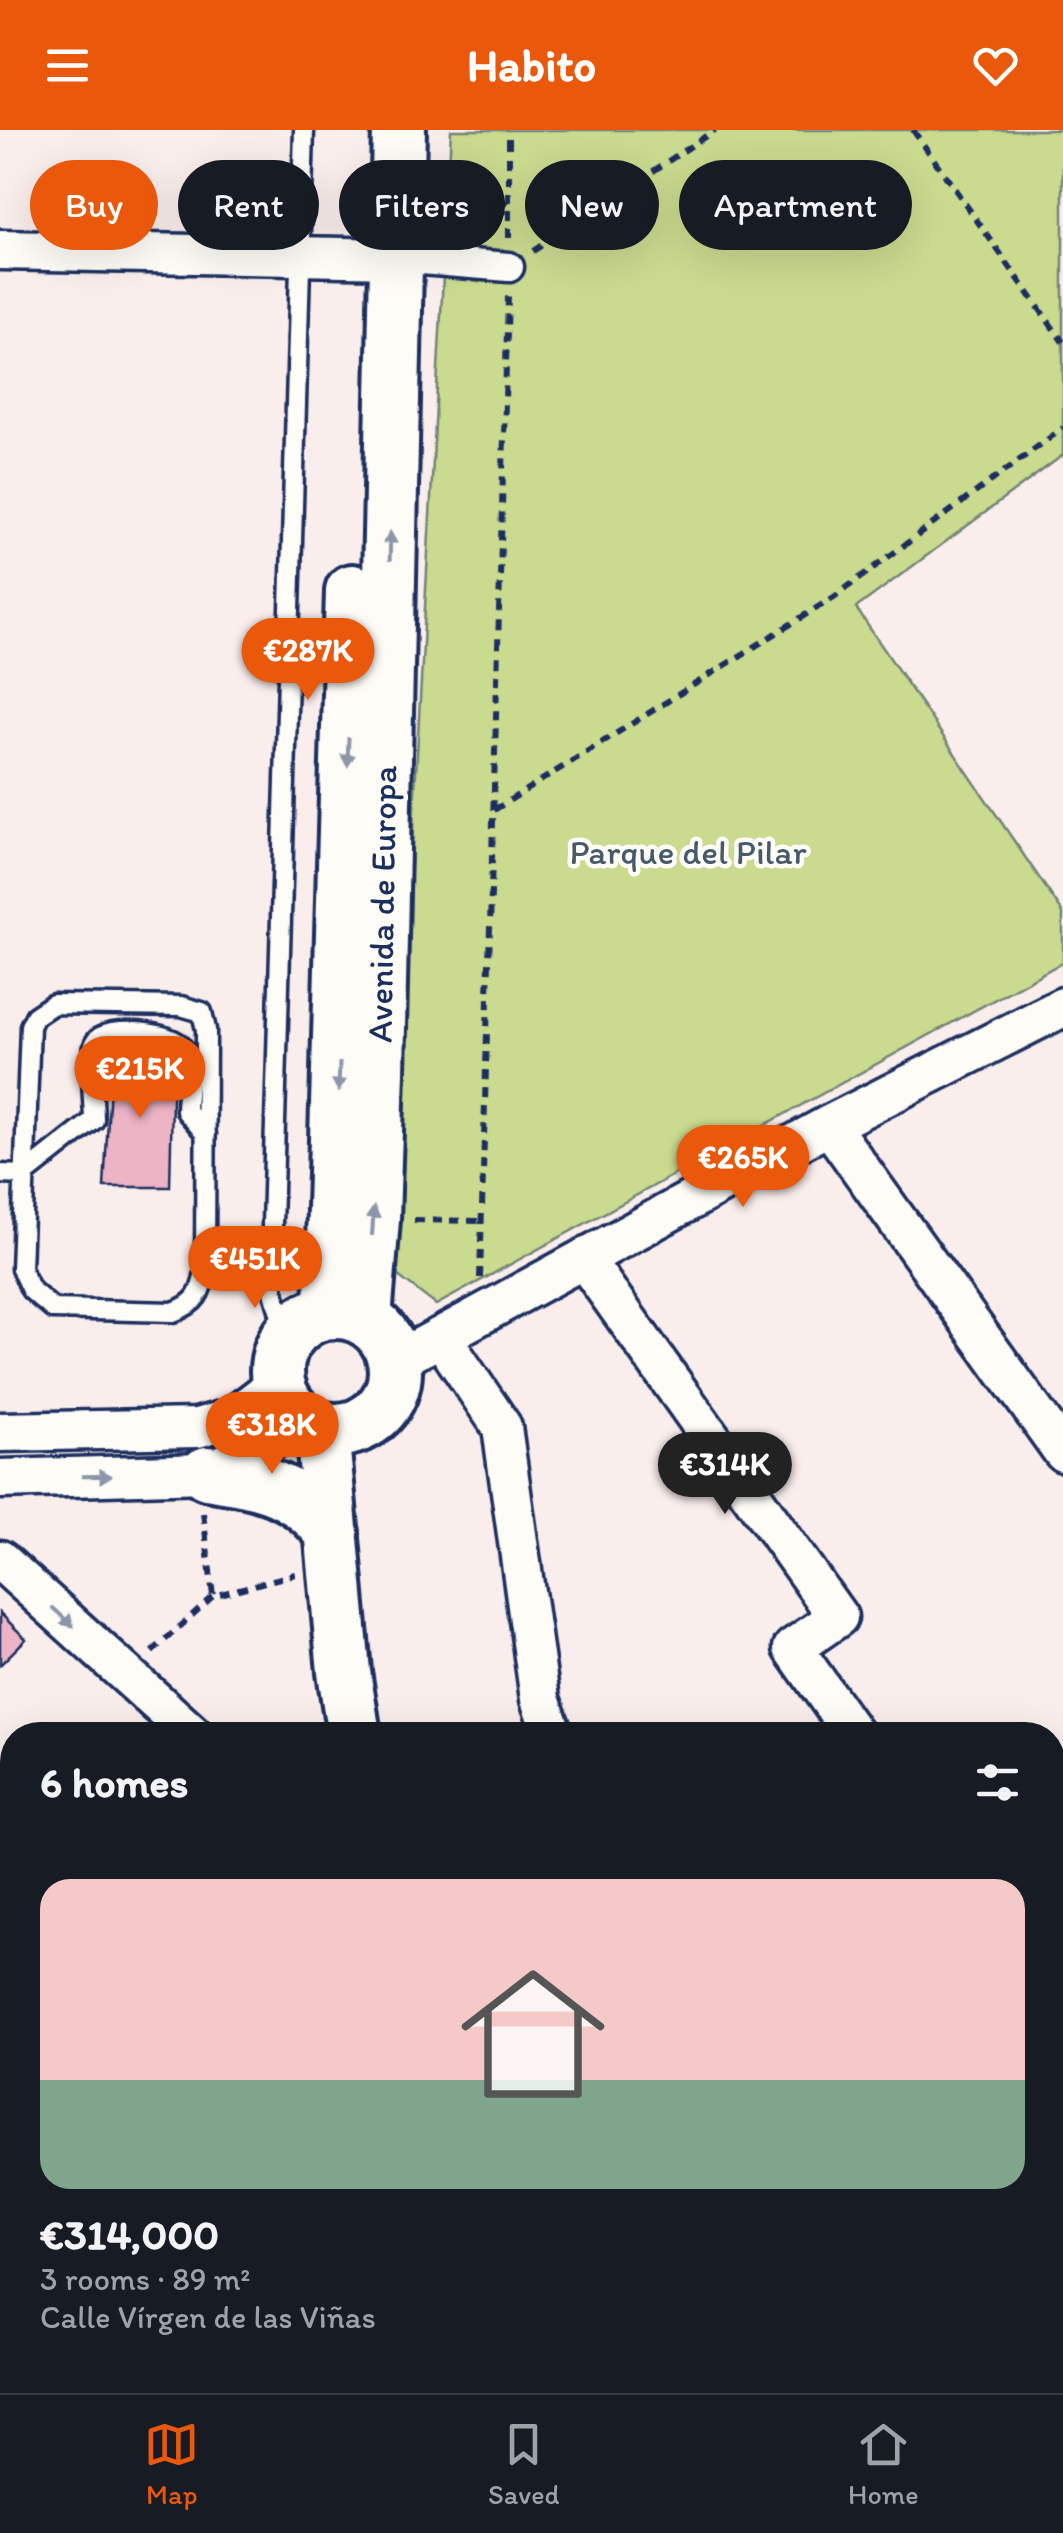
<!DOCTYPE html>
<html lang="en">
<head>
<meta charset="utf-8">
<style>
  body { margin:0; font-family:Itim,sans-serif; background:#20242c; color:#f1f3f6; height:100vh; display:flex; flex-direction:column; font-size:38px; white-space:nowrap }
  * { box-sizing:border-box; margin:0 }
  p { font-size:32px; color:#9ea1a6 }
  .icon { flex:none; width:55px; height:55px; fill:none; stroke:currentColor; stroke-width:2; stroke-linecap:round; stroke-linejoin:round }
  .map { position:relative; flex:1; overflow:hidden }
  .side { position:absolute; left:0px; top:1592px; width:1065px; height:672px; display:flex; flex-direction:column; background:#171b24; border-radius:40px 40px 0 0; box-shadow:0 10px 40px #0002 }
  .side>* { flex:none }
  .top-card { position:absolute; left:30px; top:30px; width:1005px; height:90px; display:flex; gap:20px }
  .price { position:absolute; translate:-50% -85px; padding:0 22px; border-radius:35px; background:#ea580c; color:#fff; font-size:32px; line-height:65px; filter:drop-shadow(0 2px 5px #0008) }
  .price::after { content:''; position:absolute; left:50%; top:60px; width:30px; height:22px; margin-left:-15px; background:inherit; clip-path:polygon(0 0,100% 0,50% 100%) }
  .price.selected { background:#222; color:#fff }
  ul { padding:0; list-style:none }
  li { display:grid; align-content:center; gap:20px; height:530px; padding:0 40px }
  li+li { border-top:2px solid #363941 }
  li span { display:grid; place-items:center; height:310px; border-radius:30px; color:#555 }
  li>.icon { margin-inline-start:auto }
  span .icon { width:180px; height:180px; fill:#fffc; stroke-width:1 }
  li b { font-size:42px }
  h2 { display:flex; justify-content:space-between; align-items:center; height:120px; padding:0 40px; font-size:42px }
  .pill { padding:0 35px; border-radius:45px; background:#171b24; box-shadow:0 10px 40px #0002; font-size:35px; line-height:90px }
  .pill.selected { background:#ea580c; color:#fff }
  header { display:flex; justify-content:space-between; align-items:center; height:130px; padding:0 40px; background:#ea580c; color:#fff; font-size:45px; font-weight:800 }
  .menu { display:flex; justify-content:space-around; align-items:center; height:140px; border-top:2px solid #363941; background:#171b24; font-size:28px; color:#9ea1a6 }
  .menu a { display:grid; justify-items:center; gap:5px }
  .menu .selected { color:#ea580c }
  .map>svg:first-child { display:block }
  .green { fill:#cada8f; stroke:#728476; stroke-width:2.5 }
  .building { fill:#edb4c6; stroke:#1b2f5e; stroke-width:2.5 }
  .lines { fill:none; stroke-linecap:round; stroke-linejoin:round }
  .service-casing { stroke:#1b2f5e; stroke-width:25 }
  .pedestrian-casing { stroke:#1b2f5e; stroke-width:35 }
  .minor-casing { stroke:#1b2f5e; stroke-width:45 }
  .secondary-casing { stroke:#1b2f5e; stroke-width:60 }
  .path { stroke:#1b2f5e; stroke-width:6; stroke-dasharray:10 8; stroke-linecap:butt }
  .service { stroke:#fdfcf7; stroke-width:18 }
  .pedestrian { stroke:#fdfcf7; stroke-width:28 }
  .minor { stroke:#fdfcf7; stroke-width:38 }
  .secondary { stroke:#fdfcf7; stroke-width:52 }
  .rail { stroke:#1b2f5e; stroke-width:8; stroke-dasharray:15 8; stroke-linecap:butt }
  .oneway { fill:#8c96aa }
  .labels { text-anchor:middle; stroke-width:9; stroke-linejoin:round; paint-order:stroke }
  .park-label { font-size:35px; fill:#475a6a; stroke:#fdfcf7 }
  .street-label { font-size:35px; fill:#1b2f5e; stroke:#fdfcf7 }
</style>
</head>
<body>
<header><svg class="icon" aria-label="menu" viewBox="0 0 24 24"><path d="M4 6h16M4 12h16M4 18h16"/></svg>Habito<svg class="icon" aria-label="heart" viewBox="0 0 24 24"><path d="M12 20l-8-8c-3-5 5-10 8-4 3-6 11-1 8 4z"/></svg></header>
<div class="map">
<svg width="1063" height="2263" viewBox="0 0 1063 2263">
  <rect width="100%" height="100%" fill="#faeeed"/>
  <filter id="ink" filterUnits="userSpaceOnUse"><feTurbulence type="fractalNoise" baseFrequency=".01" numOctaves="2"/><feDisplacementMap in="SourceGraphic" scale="20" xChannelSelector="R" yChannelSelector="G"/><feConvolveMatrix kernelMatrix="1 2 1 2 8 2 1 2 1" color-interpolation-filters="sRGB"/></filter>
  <g filter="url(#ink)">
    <path class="green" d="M451 0H1063V325L856 478 1063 783V832L436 1175 389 1139Z"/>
    <path class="building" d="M112 921 173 925 170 1057H104Z
      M0 1483 26 1509 0 1535Z
      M0 1658 12 1670V1809L0 1797Z
      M1063 1942V2004L1052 1997V1949Z
      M1052 2096 1063 2103V2219L1052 2212Z"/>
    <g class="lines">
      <g class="service-casing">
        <path id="service" d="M53 874 181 876 202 882 206 900 205 1140C202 1163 196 1174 173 1182L53 1179 31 1160 21 1139 30 896 35 886Z
          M0 1044 24 1045 94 990C94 973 88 924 96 911 106 895 174 901 183 918 192 935 186 963 186 981L206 1004
          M287 1207 273 1159 272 1095 304 0"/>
      </g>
      <g class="pedestrian-casing">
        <path id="pedestrian" d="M396 128 509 137"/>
      </g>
      <g class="minor-casing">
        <path id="minor" d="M0 120 396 128
          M829 995 1063 1322
          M584 1129 838 1487 793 1518 854 1605
          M441 1207 502 1297 540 1569 553 1605
          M396 1231 829 995 1063 877
          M0 1302 197 1298 232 1288 278 1253
          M0 1349 207 1343 275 1308 300 1289
          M0 1430 193 1605
          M1052 1888 1063 1903
          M1052 2047 1063 2053"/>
      </g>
      <g class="secondary-casing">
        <path id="secondary" d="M331 1181 352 461
          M277 1241a59 59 0 1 1 118 0a59 59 0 1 1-118 0Z
          M365 1188 373 1089 378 942 399 0
          M322 1299 344 1542 354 1605
          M207 1343C261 1352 297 1357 332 1403
          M646 2252 654 2263"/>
      </g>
      <path class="path" d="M913 0 1063 212
        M439 45H460L508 75
        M509 108V0
        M533 121 715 0
        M494 680 834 467 1063 298
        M414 1090 482 1091
        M480 1148 508 166
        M203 1383 213 1466
        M152 1522 213 1466 295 1444"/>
      <use href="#service" class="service"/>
      <use href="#pedestrian" class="pedestrian"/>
      <use href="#minor" class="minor"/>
      <use href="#secondary" class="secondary"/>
      <path class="rail" d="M0 1891 12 1902
        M0 1922 12 1934
        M0 2059 12 2070
        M0 2090 12 2101
        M180 2252 192 2263
        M215 2252 226 2263
        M366 2252 377 2263
        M401 2252 413 2263"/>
    </g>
    <defs><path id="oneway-solid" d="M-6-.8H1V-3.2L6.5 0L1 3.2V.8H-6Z" transform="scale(2.5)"/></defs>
    <g class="oneway">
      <use href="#oneway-solid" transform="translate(390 416) rotate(-89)"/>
      <use href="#oneway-solid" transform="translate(348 622) rotate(92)"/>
      <use href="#oneway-solid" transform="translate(339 947) rotate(92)"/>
      <use href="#oneway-solid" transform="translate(373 1091) rotate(-86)"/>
      <use href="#oneway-solid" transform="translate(97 1346) rotate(-1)"/>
      <use href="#oneway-solid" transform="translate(63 1487) rotate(42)"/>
    </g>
  </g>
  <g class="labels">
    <g class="park-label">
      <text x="688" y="734">Parque del Pilar</text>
    </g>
    <g class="street-label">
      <text transform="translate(382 774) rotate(-89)" y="12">Avenida de Europa</text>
    </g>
  </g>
</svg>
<b class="price" style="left:308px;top:573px">€287K</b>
<b class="price" style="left:140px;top:991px">€215K</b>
<b class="price" style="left:743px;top:1080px">€265K</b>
<b class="price" style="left:255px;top:1181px">€451K</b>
<b class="price" style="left:272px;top:1347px">€318K</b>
<b class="price selected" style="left:725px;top:1387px">€314K</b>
<div class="top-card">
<a class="pill selected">Buy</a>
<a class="pill">Rent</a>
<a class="pill">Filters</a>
<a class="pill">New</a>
<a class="pill">Apartment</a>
</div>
<section class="side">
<h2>6 homes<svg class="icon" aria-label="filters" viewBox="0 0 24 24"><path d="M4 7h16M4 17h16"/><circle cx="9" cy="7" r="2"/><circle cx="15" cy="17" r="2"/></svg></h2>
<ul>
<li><span style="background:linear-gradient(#f6c9c9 65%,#7fa58c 0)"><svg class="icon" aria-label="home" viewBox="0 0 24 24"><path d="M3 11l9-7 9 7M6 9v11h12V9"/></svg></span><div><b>€314,000</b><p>3 rooms · 89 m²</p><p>Calle Vírgen de las Viñas</p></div></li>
</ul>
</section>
</div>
<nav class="menu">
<a class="selected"><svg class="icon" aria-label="map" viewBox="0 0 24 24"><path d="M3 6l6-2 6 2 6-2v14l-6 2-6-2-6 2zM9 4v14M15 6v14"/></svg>Map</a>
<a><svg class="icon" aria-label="saved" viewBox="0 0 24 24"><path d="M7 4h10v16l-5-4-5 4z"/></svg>Saved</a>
<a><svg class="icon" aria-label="home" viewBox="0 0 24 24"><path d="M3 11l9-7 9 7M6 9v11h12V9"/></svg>Home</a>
</nav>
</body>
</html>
